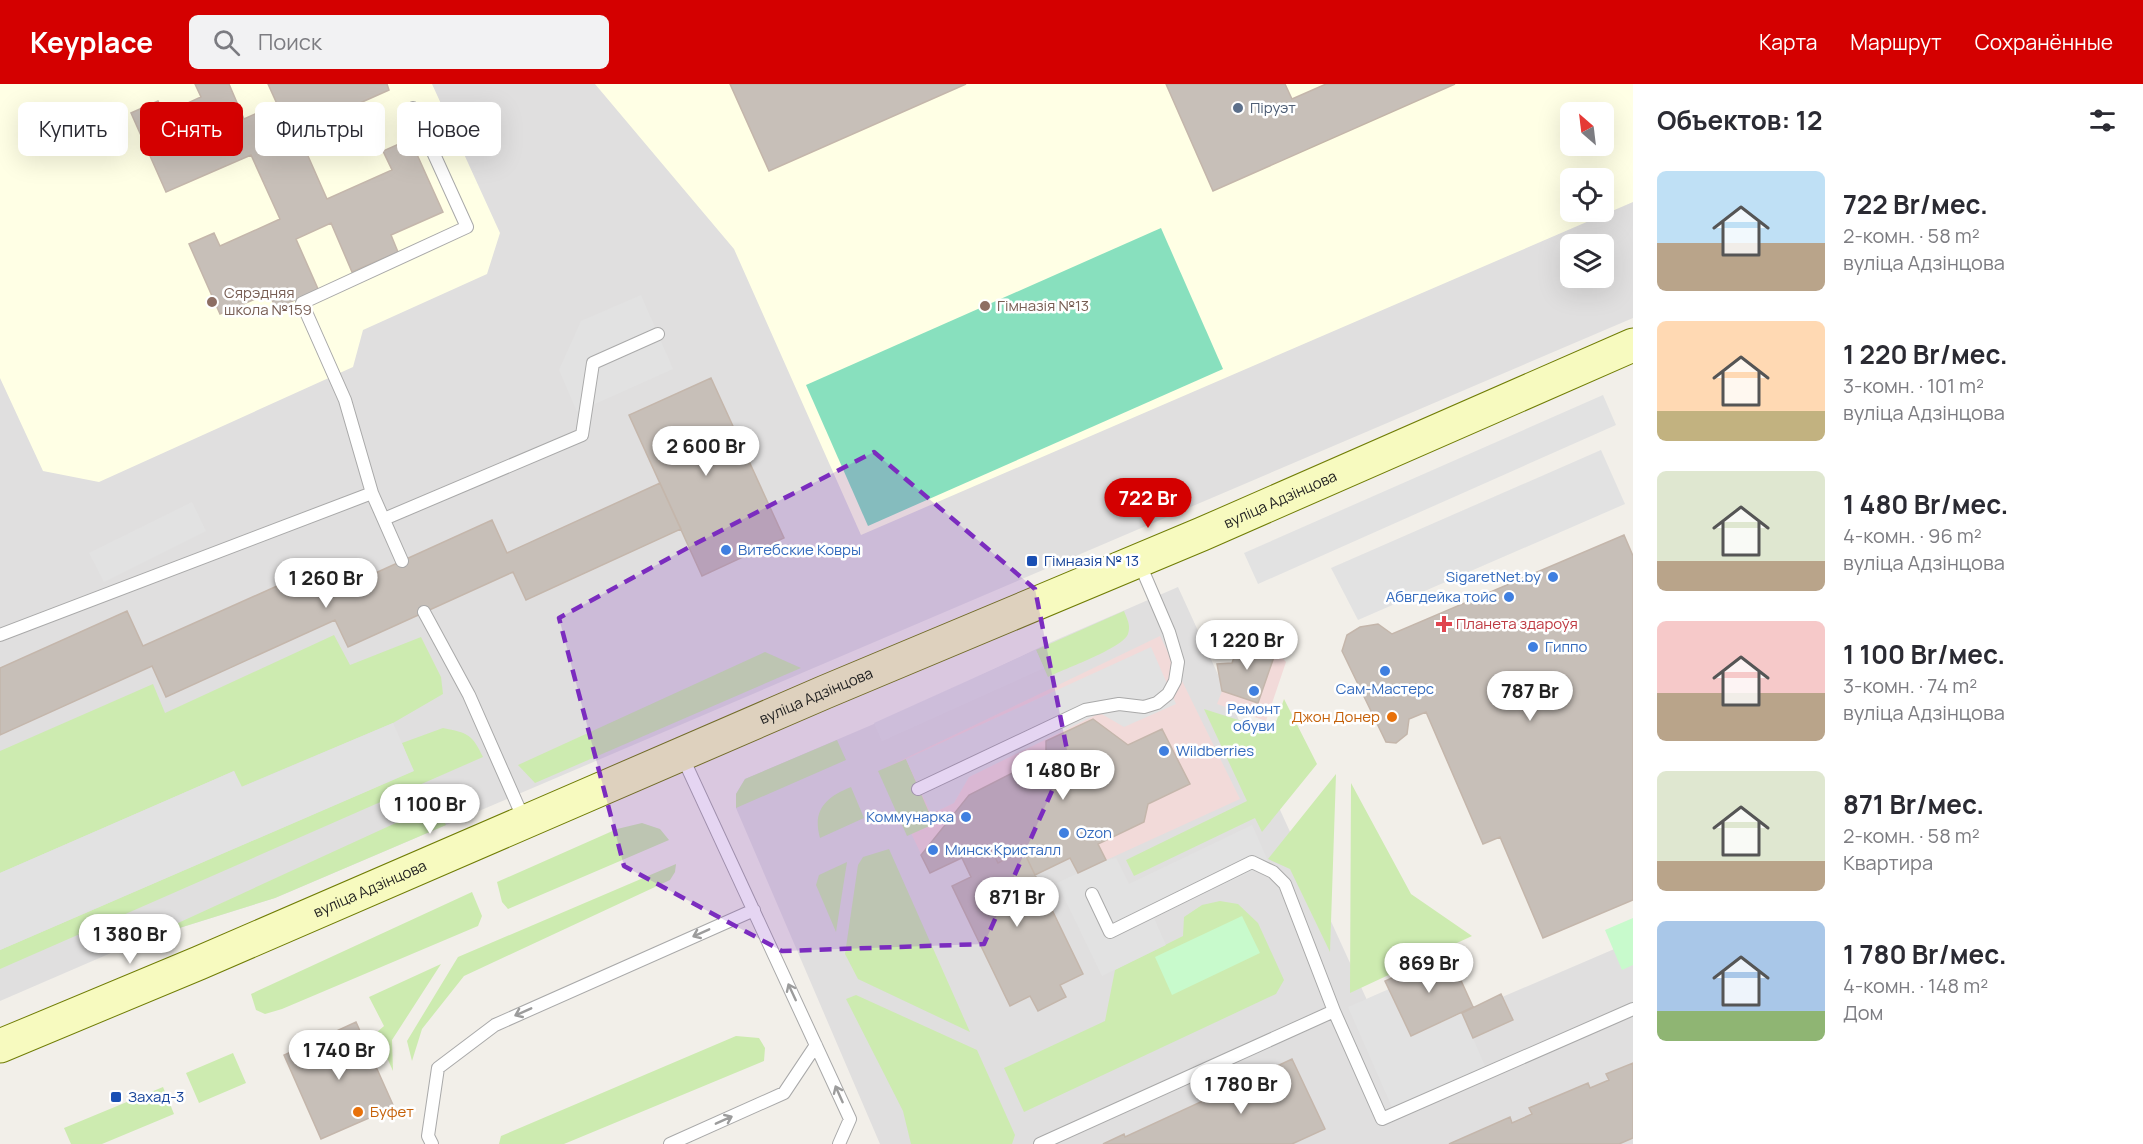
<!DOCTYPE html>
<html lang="ru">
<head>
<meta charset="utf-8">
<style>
  body { margin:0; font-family:Manrope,sans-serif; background:#f2f2f3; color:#2b2b33; height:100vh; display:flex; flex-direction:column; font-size:22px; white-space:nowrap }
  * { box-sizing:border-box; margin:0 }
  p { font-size:20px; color:#7c7c81 }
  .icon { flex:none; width:33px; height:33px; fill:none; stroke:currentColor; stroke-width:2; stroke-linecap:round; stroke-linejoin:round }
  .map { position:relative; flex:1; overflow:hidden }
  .drawer { display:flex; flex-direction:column; background:#fff; width:510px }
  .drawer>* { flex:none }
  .banner { position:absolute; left:18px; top:18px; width:570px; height:54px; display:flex; gap:12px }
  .needle { width:39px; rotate:332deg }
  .controls { position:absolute; left:1560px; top:18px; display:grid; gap:12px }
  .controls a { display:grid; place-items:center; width:54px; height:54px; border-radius:9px; background:#fff; box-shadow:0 6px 24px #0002; font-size:30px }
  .price { position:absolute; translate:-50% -51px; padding:0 14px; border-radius:21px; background:#fff; color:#222; font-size:20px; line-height:39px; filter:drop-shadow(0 2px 3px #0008) }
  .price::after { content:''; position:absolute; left:50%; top:36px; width:18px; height:14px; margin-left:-9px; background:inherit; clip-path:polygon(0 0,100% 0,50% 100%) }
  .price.on { background:#d40000; color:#fff }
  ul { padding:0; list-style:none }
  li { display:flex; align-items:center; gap:18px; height:150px; padding:0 24px }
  li span { display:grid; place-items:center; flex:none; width:168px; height:120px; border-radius:9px; color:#555 }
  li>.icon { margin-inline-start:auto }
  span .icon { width:72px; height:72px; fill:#fffc; stroke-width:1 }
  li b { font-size:26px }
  h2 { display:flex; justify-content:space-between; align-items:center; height:72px; padding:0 24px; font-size:26px }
  .tag { padding:0 21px; border-radius:9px; background:#fff; box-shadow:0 6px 24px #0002; font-size:21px; line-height:54px }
  .tag.on { background:#d40000; color:#fff }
  header { display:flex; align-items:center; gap:36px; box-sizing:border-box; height:84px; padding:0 30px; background:#d40000; color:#fff }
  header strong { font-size:28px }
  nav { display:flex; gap:33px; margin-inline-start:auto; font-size:21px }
  .search { width:420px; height:54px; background:#f2f2f3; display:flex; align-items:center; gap:15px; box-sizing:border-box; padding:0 21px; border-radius:9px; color:#7c7c81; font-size:22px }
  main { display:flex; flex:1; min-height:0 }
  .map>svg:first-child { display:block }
  .residential { fill:#e0dfdf; fill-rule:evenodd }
  .commercial { fill:#f2dad9 }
  .education { fill:#ffffe5; fill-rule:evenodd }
  .grass { fill:#cdebb0 }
  .park { fill:#c8facc }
  .pitch { fill:#88e0be }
  .parking { fill:#e2e2e2 }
  .building { fill:#c7bfb8; stroke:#c4b6ab; stroke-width:1.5 }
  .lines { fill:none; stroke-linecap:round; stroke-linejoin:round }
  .service-casing { stroke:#a9a9a9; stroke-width:14 }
  .secondary-casing { stroke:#707d05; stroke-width:35 }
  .service { stroke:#fff; stroke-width:12 }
  .secondary { stroke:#f7fabf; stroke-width:33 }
  .oneway { stroke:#9c9c9c }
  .marked { fill:#7b2cbf; fill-opacity:0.2; stroke:#7b2cbf; stroke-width:4.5; stroke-dasharray:12 8; stroke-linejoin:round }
  .service-dot { fill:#5c6f8a; stroke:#fff; stroke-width:2 }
  .education-dot { fill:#8d6e63; stroke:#fff; stroke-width:2 }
  .shop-dot { fill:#3f7fe0; stroke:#fff; stroke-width:2 }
  .transit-dot { fill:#1a4fb4; stroke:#fff; stroke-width:2 }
  .health-dot { fill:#e0444e; stroke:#fff; stroke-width:2 }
  .food-dot { fill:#e8710a; stroke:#fff; stroke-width:2 }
  .labels { text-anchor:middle; stroke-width:5; stroke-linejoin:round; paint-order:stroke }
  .service-label { font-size:15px; fill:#4e5e75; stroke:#fff; text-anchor:start }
  .education-label { font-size:15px; fill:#785e54; stroke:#fff; text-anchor:start }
  .street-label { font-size:15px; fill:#222; stroke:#fff }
  .shop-label { font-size:15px; fill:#366cbe; stroke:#fff; text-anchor:start }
  .transit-label { font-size:15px; fill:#164399; stroke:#fff; text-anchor:start }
  .health-label { font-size:15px; fill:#be3a42; stroke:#fff; text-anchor:start }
  .food-label { font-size:15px; fill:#c56008; stroke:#fff; text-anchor:end }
</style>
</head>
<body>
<header>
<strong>Keyplace</strong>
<div class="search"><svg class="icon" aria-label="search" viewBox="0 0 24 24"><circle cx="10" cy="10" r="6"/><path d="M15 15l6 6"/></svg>Поиск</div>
<nav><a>Карта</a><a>Маршрут</a><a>Сохранённые</a></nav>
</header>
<main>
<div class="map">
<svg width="1633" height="1060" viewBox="0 0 1633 1060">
  <rect width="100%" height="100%" fill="#f2efe9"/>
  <path class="residential" d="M0 0H1633V234L275 814 141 856 0 917ZM1570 28H1604V62H1570ZM1570 94H1604V128H1570ZM1570 160H1604V194H1570Z
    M1178 503 1388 962 1633 857V1060H880L736 724V710L745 695 916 622 1049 559Z"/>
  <path class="commercial" d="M1160 552 1240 715 1078 789 1070 774 1035 791 998 779 989 761 930 789 881 686Z
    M1241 554 1276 567 1286 578 1266 637 1217 620 1222 607 1217 580 1232 579Z"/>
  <path class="education" d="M0 0H432L500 149 487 190 363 246 353 283 99 398 43 387 0 294Z
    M595 0H1633V118L861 451 734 165ZM1570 28H1604V62H1570ZM1570 94H1604V128H1570Z"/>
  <path class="grass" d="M1124 527C1127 535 1131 541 1128 550 1123 564 1064 585 1048 593L1036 566Z
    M334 551 350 581 421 553 441 593 443 610 393 639 241 703 234 687 0 789V667L153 600 165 629Z
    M765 568 801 584 535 699 518 681Z
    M1284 615 1317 680 1262 748 1255 734 1134 792 1126 776 1247 717 1204 625 1273 647Z
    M443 644C468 649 472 650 483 673L0 885V866L413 687 402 659Z
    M837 656 846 676 736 724V710L745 695Z
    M906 675 934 740 907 752 878 687Z
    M1336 690 1330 868 1290 785 1268 775Z
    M1351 699 1411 810 1472 852 1350 909Z
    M851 703 864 734 820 754C812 726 826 713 851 703Z
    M435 721 446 741 275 814 141 856Z
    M642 739 660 745 669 756 508 825 502 818 497 798 617 745Z
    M889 765 970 948 858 895 845 870 858 781 863 773Z
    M847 778 836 848 816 801 819 791Z
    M676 780 675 788 670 796 464 892 422 945 412 977 407 957 458 873Z
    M472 808 482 832 478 842 282 925 265 930 256 926 251 910Z
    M1220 817 1238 820 1258 839 1284 896 1276 910 1024 1028 1004 984 1105 937 1115 886 1183 852 1184 833 1202 821Z
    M441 880 392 956 393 987 376 949 384 942 369 913Z
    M856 911 977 966 1015 1051 1012 1060H911L903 1027 846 915Z
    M736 952 759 954 765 964 764 977 564 1060H499L501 1052Z
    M233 969 246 999 199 1019 186 989Z
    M163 1003 174 1030 102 1060H71L64 1044Z"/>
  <path class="park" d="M1242 832 1260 869 1172 911 1155 873Z
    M1633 834V881L1622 886 1605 846Z"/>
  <path class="pitch" d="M1161 144 1223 285 868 442 806 301Z"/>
  <path class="parking" d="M641 211 673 285 577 328 559 286 581 237Z
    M1603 311 1616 341 1258 500 1244 469Z
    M1601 366 1625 420 1358 536 1331 484Z
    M192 418 206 447 104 498 89 469Z
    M1151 563 1176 620 1124 643 1100 629 969 693 954 719 931 730 906 675Z
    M1036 566 1044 584 882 657 874 639Z
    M393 639 414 687 0 866V789L234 687 242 703Z
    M1252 741 1269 779 1154 834 1166 861 1102 892 1057 799 1106 776 1116 774 1129 800Z
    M1389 905 1411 952 1462 929 1488 989 1395 1030 1348 923Z"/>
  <path class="building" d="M195 0H229L244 35 277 20 268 0H387L389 6 297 47 327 115 392 86 383 67 410 55 443 128 391 151 398 168 352 188 331 139 296 155 318 205 276 225 269 209 220 230 189 160 214 149 220 162 280 135 251 71 166 108 131 29 158 17 164 30 201 13Z
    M730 0H966L769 87Z
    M1166 0H1285L1292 15 1326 0H1455L1213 107Z
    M711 294 784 454 702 492 629 331Z
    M660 399 681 445 526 516 513 488 348 563 335 536 166 613 152 582 0 651V584L127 527 143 562 315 485 327 511 492 436 507 469Z
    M1624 451 1633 472V816L1543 854 1500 753 1483 760 1426 628 1409 635 1407 650 1396 659 1386 658 1342 567 1347 551 1360 543 1378 540 1392 550Z
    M1241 554 1276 567 1258 619 1222 607 1217 580 1232 579Z
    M1093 635 1128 661 1162 645 1190 700 1148 720 1144 738 1098 760 1106 776 1078 789 1070 774 1035 791 1023 766 998 779 989 761 930 789 921 771 969 711 1046 672V657Z
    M989 761 998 779 1023 766 1083 890 1060 901 1066 913 1038 927 1030 912 1010 922 952 802 971 793 962 774Z
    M1448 868 1473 923 1411 952 1385 897Z
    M1501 910 1513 936 1473 954 1462 929Z
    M356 938 394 1023 321 1055 284 971Z
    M1292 975 1325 1045 1292 1060H1103L1124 1050 1125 1053 1218 1010 1216 1007 1228 1001 1241 996 1243 998Z
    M1633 979V1054L1619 1060H1449L1510 1033 1512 1039 1532 1030 1529 1024 1588 999 1590 1004 1609 996 1606 990Z"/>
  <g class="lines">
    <g class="service-casing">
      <path id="service" d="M384 435 582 351 593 279 658 250
        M402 477 372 409 345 316 302 219 467 143 413 24
        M424 528 469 611 525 738
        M0 551 372 409
        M682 672 850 1035 839 1060
        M918 705 1085 626 1119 620 1144 623 1157 619 1168 610 1175 597 1178 578 1169 548 1139 478
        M1092 810 1110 848 1252 778 1273 788 1285 800 1334 927
        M432 1060 428 1052 438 984 495 941 754 826
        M670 1060 784 1009 816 961
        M1040 1060 1334 927 1382 1035 1633 925"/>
    </g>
    <g class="secondary-casing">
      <g id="secondary">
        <path id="s1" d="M0 962 199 879 825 608 1202 450 1633 261"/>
      </g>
    </g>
    <use href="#service" class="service"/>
    <use href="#secondary" class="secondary"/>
  </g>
  <defs><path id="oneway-shaft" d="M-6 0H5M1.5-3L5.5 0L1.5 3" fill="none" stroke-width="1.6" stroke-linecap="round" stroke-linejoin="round" transform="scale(1.5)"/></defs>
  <g class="oneway">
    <use href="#oneway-shaft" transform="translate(701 849) rotate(156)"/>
    <use href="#oneway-shaft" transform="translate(792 908) rotate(-115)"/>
    <use href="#oneway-shaft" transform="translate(523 928) rotate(156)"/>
    <use href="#oneway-shaft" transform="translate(839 1010) rotate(-114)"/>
    <use href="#oneway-shaft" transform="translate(724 1036) rotate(-24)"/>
  </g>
  <path class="marked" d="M874 368 1035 505 1068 671 984 860 782 867 624 782 559 534 693 461Z"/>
  <circle class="service-dot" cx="1238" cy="24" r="6"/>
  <g class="education-dot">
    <circle cx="212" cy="218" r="6"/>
    <circle cx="985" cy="222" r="6"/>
  </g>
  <g class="shop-dot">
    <circle cx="726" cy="466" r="6"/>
    <circle cx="1553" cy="493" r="6"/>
    <circle cx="1509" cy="513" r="6"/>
    <circle cx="1533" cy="563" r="6"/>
    <circle cx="1385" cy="587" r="6"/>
    <circle cx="1254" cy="607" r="6"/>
    <circle cx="1164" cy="667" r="6"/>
    <circle cx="966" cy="733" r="6"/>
    <circle cx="1064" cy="749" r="6"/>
    <circle cx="933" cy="766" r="6"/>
  </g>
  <g class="transit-dot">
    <rect x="1026" y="471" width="12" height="12" rx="3"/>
    <rect x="110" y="1007" width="12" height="12" rx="3"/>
  </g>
  <path class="health-dot" d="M1441 531h6v6h6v6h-6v6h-6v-6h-6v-6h6z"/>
  <g class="food-dot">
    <circle cx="1392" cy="633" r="6"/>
    <circle cx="358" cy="1028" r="6"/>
  </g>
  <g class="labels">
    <g class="service-label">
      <text x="1250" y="29">Піруэт</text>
    </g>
    <g class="education-label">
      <text x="224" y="214">Сярэдняя<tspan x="224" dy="17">школа №159</tspan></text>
      <text x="997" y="227">Гімназія №13</text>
    </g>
    <g class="street-label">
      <text dy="5" stroke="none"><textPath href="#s1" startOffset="1392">вуліца Адзінцова</textPath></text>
      <text dy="5" stroke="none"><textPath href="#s1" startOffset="888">вуліца Адзінцова</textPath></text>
      <text dy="5" stroke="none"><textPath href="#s1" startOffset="402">вуліца Адзінцова</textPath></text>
    </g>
    <g class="shop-label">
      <text x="738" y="471">Витебские Ковры</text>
      <text x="1541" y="498" text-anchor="end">SigaretNet.by</text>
      <text x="1497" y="518" text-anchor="end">Абвгдейка тойс</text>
      <text x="1545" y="568">Гиппо</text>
      <text x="1385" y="610" text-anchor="middle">Сам-Мастерс</text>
      <text x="1254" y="630" text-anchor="middle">Ремонт<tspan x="1254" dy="17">обуви</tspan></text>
      <text x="1176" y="672">Wildberries</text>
      <text x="954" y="738" text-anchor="end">Коммунарка</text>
      <text x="1076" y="754">Ozon</text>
      <text x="945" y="771">Минск Кристалл</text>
    </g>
    <g class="transit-label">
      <text x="1044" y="482">Гімназія № 13</text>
      <text x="128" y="1018">Захад-3</text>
    </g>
    <g class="health-label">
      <text x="1456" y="545">Планета здароўя</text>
    </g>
    <g class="food-label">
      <text x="1380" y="638">Джон Донер</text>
      <text x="370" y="1033" text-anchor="start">Буфет</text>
    </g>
  </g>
</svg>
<div class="controls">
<a><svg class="needle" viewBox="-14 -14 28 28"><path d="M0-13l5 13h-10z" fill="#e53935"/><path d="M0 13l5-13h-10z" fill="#7c7c81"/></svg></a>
<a><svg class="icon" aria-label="locate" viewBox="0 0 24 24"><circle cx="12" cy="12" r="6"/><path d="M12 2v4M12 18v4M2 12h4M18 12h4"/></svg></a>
<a><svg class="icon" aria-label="layers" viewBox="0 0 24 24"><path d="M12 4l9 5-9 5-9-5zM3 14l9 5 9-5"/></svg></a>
</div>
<b class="price" style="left:706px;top:393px">2 600 Br</b>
<b class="price on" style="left:1148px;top:445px">722 Br</b>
<b class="price" style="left:326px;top:525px">1 260 Br</b>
<b class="price" style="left:1247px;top:587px">1 220 Br</b>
<b class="price" style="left:1530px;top:638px">787 Br</b>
<b class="price" style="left:1063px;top:717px">1 480 Br</b>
<b class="price" style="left:430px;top:751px">1 100 Br</b>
<b class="price" style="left:1017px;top:844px">871 Br</b>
<b class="price" style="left:130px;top:881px">1 380 Br</b>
<b class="price" style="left:1429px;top:910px">869 Br</b>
<b class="price" style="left:339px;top:997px">1 740 Br</b>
<b class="price" style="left:1241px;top:1031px">1 780 Br</b>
<div class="banner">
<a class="tag">Купить</a>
<a class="tag on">Снять</a>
<a class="tag">Фильтры</a>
<a class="tag">Новое</a>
</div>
</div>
<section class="drawer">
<h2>Объектов: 12<svg class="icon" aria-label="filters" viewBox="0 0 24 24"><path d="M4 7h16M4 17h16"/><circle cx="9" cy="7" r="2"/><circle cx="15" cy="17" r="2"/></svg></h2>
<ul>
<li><span style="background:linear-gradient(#bfe0f5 60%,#b9a48a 0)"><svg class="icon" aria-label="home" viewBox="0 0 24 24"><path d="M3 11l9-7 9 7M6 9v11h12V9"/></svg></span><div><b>722 Br/мес.</b><p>2-комн. · 58 m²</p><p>вуліца Адзінцова</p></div></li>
<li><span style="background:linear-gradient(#ffd9b3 75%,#c2b280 0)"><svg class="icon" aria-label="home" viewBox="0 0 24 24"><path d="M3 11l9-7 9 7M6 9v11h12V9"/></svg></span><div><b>1 220 Br/мес.</b><p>3-комн. · 101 m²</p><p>вуліца Адзінцова</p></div></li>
<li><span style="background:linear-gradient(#dfe7d0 75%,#b9a48a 0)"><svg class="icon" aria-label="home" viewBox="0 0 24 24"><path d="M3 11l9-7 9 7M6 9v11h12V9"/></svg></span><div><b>1 480 Br/мес.</b><p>4-комн. · 96 m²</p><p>вуліца Адзінцова</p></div></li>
<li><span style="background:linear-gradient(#f6c9c9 60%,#b9a48a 0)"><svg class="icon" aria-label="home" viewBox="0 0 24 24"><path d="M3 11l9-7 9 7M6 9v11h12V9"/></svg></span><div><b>1 100 Br/мес.</b><p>3-комн. · 74 m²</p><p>вуліца Адзінцова</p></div></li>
<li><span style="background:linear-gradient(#dfe7d0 75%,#b9a48a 0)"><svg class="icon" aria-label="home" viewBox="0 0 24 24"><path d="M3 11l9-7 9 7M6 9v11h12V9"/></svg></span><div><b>871 Br/мес.</b><p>2-комн. · 58 m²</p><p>Квартира</p></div></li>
<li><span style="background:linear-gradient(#a9c7e8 75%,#8fb573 0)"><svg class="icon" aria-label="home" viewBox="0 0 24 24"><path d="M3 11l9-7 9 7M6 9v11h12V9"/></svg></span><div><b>1 780 Br/мес.</b><p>4-комн. · 148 m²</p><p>Дом</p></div></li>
</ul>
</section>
</main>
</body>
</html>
